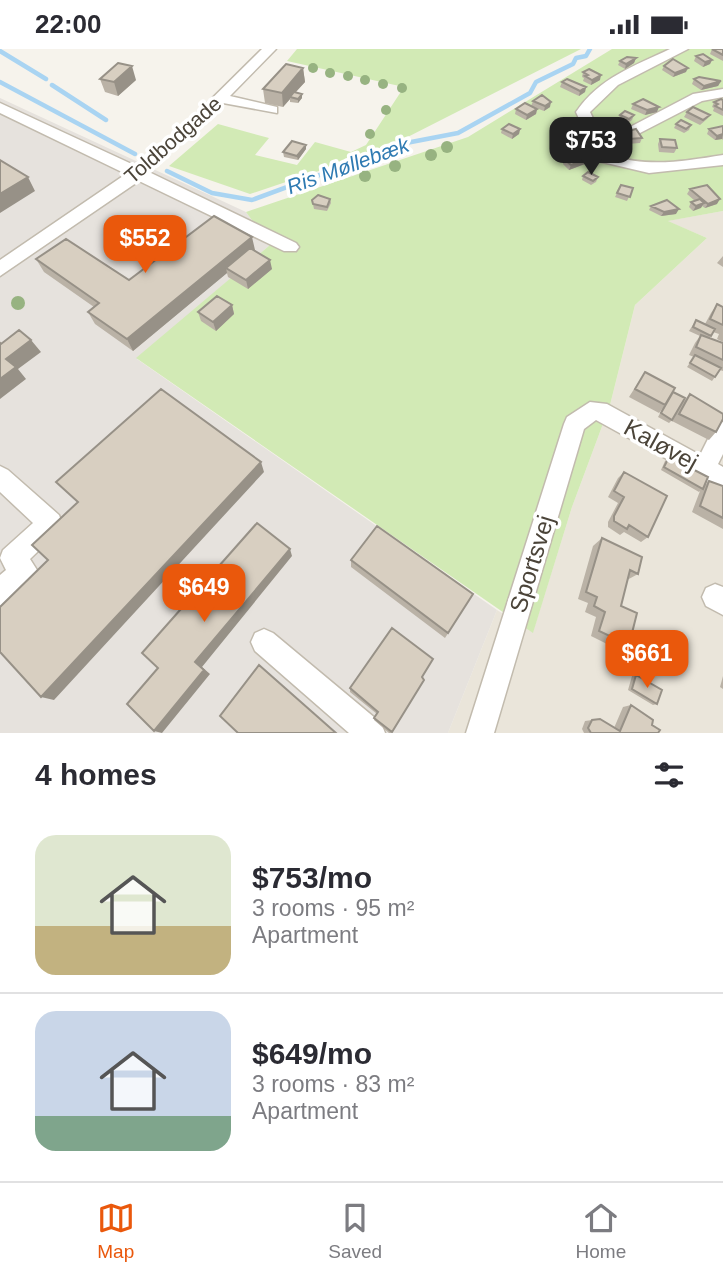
<!DOCTYPE html>
<html lang="en">
<head>
<meta charset="utf-8">
<style>
  body { margin:0; font-family:Arial,sans-serif; background:#f7f7f7; color:#2b2b33; height:100vh; display:flex; flex-direction:column; font-size:26px; white-space:nowrap }
  * { box-sizing:border-box; margin:0 }
  p { font-size:23px; color:#7c7c81 }
  .icon { flex:none; width:38px; height:38px; fill:none; stroke:currentColor; stroke-width:2; stroke-linecap:round; stroke-linejoin:round }
  .map { position:relative; height:684px; overflow:hidden }
  .sheet { display:flex; flex-direction:column; background:#fff; flex:1 }
  .sheet>* { flex:none }
  .price { position:absolute; translate:-50% -60px; padding:0 16px; border-radius:14px; background:#ea580c; color:#fff; font-size:23px; line-height:46px; filter:drop-shadow(0 2px 4px #0008) }
  .price::after { content:''; position:absolute; left:50%; top:42px; width:21px; height:16px; margin-left:-10px; background:inherit; clip-path:polygon(0 0,100% 0,50% 100%) }
  .price.active { background:#222; color:#fff }
  ul { padding:0; list-style:none }
  li { display:flex; align-items:center; gap:21px; height:175px; padding:0 35px }
  li+li { border-top:2px solid #e1e1e2 }
  li span { display:grid; place-items:center; flex:none; width:196px; height:140px; border-radius:21px; color:#555 }
  li>.icon { margin-inline-start:auto }
  span .icon { width:84px; height:84px; fill:#fffc; stroke-width:1 }
  li b { font-size:30px }
  h2 { display:flex; justify-content:space-between; align-items:center; height:84px; padding:0 35px; font-size:30px }
  .status { display:flex; justify-content:space-between; align-items:center; height:49px; padding:0 35px; background:#fff; direction:ltr }
  .status svg { height:19px; fill:currentColor }
  .dock { display:flex; justify-content:space-around; align-items:center; height:98px; border-top:2px solid #e1e1e2; background:#fff; font-size:19px; color:#7c7c81 }
  .dock a { display:grid; justify-items:center; gap:4px }
  .dock .active { color:#ea580c }
  .map>svg:first-child { display:block }
  .residential { fill:#eae5da }
  .industrial { fill:#e6e2dd }
  .green { fill:#d2eab5 }
  .lines { fill:none; stroke-linecap:round; stroke-linejoin:round }
  .stream { stroke:#a9d4f2; stroke-width:4.5 }
  .minor-casing { stroke:#c2bbae; stroke-width:3 }
  .minor { fill:#fff; fill-rule:evenodd }
  .tree { fill:#97b381 }
  .wall { fill:#bab2a6 }
  .shaded-wall { fill:#979187 }
  .building { fill:#d8cfc1; stroke:#979187; stroke-width:2 }
  .labels { text-anchor:middle; stroke-width:7; stroke-linejoin:round; paint-order:stroke }
  .far-street-label { font-size:21px; fill:#4b4439; stroke:#fff }
  .far-water-label { font-size:21px; font-style:italic; fill:#2e7ab2; stroke:#fff }
  .street-label { font-size:24px; fill:#4b4439; stroke:#fff }
</style>
</head>
<body>
<div class="status"><b>22:00</b><svg viewBox="0 0 49 12"><path d="M0 12V9h3v3zM5 12V6h3v6zM10 12V3h3v9zM15 12V0h3v12zM26 1h20v11H26zM47 4h2v5h-2z"/></svg></div>
<div class="map">
<svg width="723" height="684" viewBox="0 0 723 684">
  <rect width="100%" height="100%" fill="#f6f3ec"/>
  <path class="residential" d="M723 162V684H448L497 561 533 583 572 458 610 356 635 256 707 189 667 172Z"/>
  <path class="industrial" d="M0 49 246 163 270 196 137 310 497 561 448 684H0Z"/>
  <path class="green" d="M297 0H581L384 100 250 145 169 117 218 75 269 89 255 106 297 116 315 93 351 103 366 96 404 38 287 12Z
    M612 0H723V162L668 172 707 189 635 256 610 356 572 458 533 584 136 309 270 196 246 163 468 88Z"/>
  <g class="lines">
    <path class="stream" d="M0 2 46 30
      M0 33 135 105
      M52 36 106 71
      M167 122 212 144 252 151 406 94 458 84 530 44 536 33 573 15 576 9 586 7 590 0"/>
    <g class="minor-casing">
      <path id="minor" d="M262 0H276L230 47 277 58V64L223 54 149 123 296 194 299 198 296 202H284L139 132 0 227V211L126 125 0 64V54L136 117 174 87Z
        M670 0H688L618 36 590 63 597 78 632 77 693 45 723 40V48L702 52 640 84 601 87 610 106C648 119 685 112 723 106V116L649 124 598 112 576 63C599 29 634 17 670 0Z
        M590 353 607 355 700 406 715 376 723 373V405L718 415 723 418V441L596 371 584 380 494 684H466L564 375 567 368Z
        M0 417 8 421 59 466 62 474 59 482 30 510 37 521C30 536 15 551 0 557V526L6 521 0 509 3 501 33 474 0 443Z
        M715 535 723 538V566L706 557 702 548 706 539Z
        M264 580 273 584 381 674 385 684H349L255 602 251 593 255 584Z"/>
    </g>
    <use href="#minor" class="minor"/>
  </g>
  <g class="tree">
    <circle cx="313" cy="19" r="5"/>
    <circle cx="330" cy="24" r="5"/>
    <circle cx="348" cy="27" r="5"/>
    <circle cx="365" cy="31" r="5"/>
    <circle cx="383" cy="35" r="5"/>
    <circle cx="402" cy="39" r="5"/>
    <circle cx="386" cy="61" r="5"/>
    <circle cx="370" cy="85" r="5"/>
    <circle cx="447" cy="98" r="6"/>
    <circle cx="431" cy="106" r="6"/>
    <circle cx="395" cy="117" r="6"/>
    <circle cx="365" cy="127" r="6"/>
    <circle cx="18" cy="254" r="7"/>
  </g>
  <path class="wall" d="M712 0H723V12L710 5Z
    M696 7 712 11 710 15 703 18 694 12Z
    M636 9 634 14 625 20 618 16 620 12Z
    M664 17 686 23 673 28 662 21Z
    M303 19 305 33 296 43 302 45V49L298 54 290 53V50L283 58 265 54 263 40Z
    M583 23 600 31 591 36 583 32 584 29 582 28Z
    M100 30 136 31 118 47 105 43Z
    M694 30 721 32 718 37 701 41 692 35Z
    M562 33 586 38 585 43 579 47 560 38Z
    M723 51V67L713 62 714 59 712 58 714 53Z
    M533 52 550 58 544 62 531 57Z
    M633 55 657 63 645 66 631 60Z
    M516 60H537L536 65 526 71 515 65Z
    M687 63 710 66 707 70 700 76 684 68Z
    M620 66H634L632 71 627 75 618 71Z
    M676 75 691 76 689 81 684 84 674 79Z
    M723 77V91L722 90 715 91 707 85 709 80Z
    M502 80H520L519 85 512 90 501 84Z
    M624 83 642 89 640 94 627 95 622 88Z
    M660 90 677 99 674 104 659 103 658 95Z
    M554 91 574 100 563 103 552 95Z
    M306 100 298 111 284 108 283 103Z
    M564 110 590 113 569 121 563 115Z
    M583 127 598 128 596 133 591 136 582 131Z
    M621 136 633 139 627 152 615 148Z
    M690 140 717 155 705 159 702 157 693 162 689 158 691 153 695 152 687 145Z
    M330 150 331 154 327 162 314 160 312 151Z
    M651 157 676 165 661 167 649 161Z
    M255 201 272 220 248 240 228 228 227 224 133 302 95 275 88 263 94 258 44 223 36 210 129 231Z
    M723 207V218L717 214Z
    M717 255 723 258V293L717 290 719 285 713 283 709 289 723 294V322L720 321 712 332 687 318 694 308 689 306 695 294 700 287 689 282 696 271 705 275 711 264Z
    M232 256 234 265 216 282 201 272 198 263Z
    M645 323 671 346 672 371 669 374 658 368 663 359 659 364 629 348Z
    M690 345 716 383 709 391 672 372 683 353Z
    M669 408 705 436 709 432 723 437V480L692 463 700 442 699 443 661 421 665 412Z
    M624 423 648 488 641 493 624 483 620 486 608 478V473L618 454 608 448 618 429Z
    M602 489 638 525 627 531 621 557 629 596 619 601 591 587 596 568 585 563 588 554 578 550 593 497Z
    M351 511 473 545 445 589 351 518Z
    M636 626 657 655 653 656 628 641 632 627Z
    M723 627V640L720 638Z
    M422 628 391 684H389L374 671 377 665 350 643V639Z
    M631 656 652 676 658 684H584L582 680 585 672 600 670 614 679 623 658Z"/>
  <path class="shaded-wall" d="M636 9 634 14 625 20 626 15Z
    M712 11 710 15 703 18 705 13Z
    M132 17 136 31 118 47 114 33Z
    M303 19 305 33 291 48H290V50L283 58 282 44Z
    M688 19 686 23 673 28 675 24Z
    M601 26 600 31 591 36 592 31Z
    M721 32 718 37 701 41 704 37Z
    M586 38 585 43 579 47 580 42Z
    M302 45V49L298 54V50Z
    M551 53 550 58 544 62 545 57Z
    M659 58 657 63 645 66 647 61Z
    M537 60 536 65 526 71 527 66Z
    M520 80 519 85 512 90 513 85Z
    M723 85 722 90 715 91 717 87Z
    M575 95 574 100 563 103 565 99Z
    M306 96V100L298 111 297 107Z
    M592 108 590 113 569 121 571 116Z
    M28 128 35 142 0 164V145Z
    M720 150 717 155 705 159 708 155Z
    M704 154 701 159 693 162 696 157Z
    M679 160 676 165 661 167 664 163Z
    M252 188 255 201 226 219 227 224 133 302 127 290Z
    M270 211 272 220 248 240 246 231Z
    M232 256 234 265 216 282 213 273Z
    M31 291 41 303 18 320 26 330 0 350V330L6 310Z
    M261 413 264 423 54 651 41 648Z
    M290 500 292 507 202 618 210 625 162 684 154 682 195 613Z"/>
  <path class="building" d="M712 0H723V6Z
    M703 5 712 11 705 13 696 7Z
    M627 8 636 9 626 15 620 12Z
    M673 10 688 19 675 24 664 17Z
    M118 14 132 17 114 33 100 30Z
    M286 15 303 19 282 44 263 40Z
    M589 20 601 26 592 31 585 27 588 26 583 23Z
    M699 28 721 32 704 37 694 30Z
    M567 30 586 38 580 42 562 33Z
    M294 43 302 45 298 50 290 48Z
    M542 46 551 53 545 57 533 52Z
    M643 50 659 58 647 61 633 55Z
    M721 50 723 51V61L715 57 718 55 714 53Z
    M525 54 537 60 527 66 516 60Z
    M693 58 710 66 703 71 687 63Z
    M625 62 634 66 629 70 620 66Z
    M681 71 691 76 686 80 676 75Z
    M509 75 520 80 513 85 502 80Z
    M723 77V85L717 87 709 80Z
    M636 80 642 89 629 90 624 83Z
    M568 86 575 95 565 99 554 91Z
    M660 90 675 91 677 99 662 98Z
    M292 92 306 96 297 107 283 103Z
    M585 103 592 108 571 116 564 110Z
    M0 111 28 128 0 145Z
    M588 123 598 128 593 132 583 127Z
    M621 136 633 139 630 148 617 144Z
    M707 136 720 150 708 155 690 140Z
    M318 146 330 150 327 158 313 155 312 151Z
    M700 150 704 154 696 157 691 153Z
    M667 151 679 160 664 163 651 157Z
    M214 167 252 188 127 290 88 263 99 254 36 210 66 190 129 231Z
    M250 199 270 211 246 231 226 219Z
    M217 247 232 256 213 273 198 263Z
    M717 255 723 258V276L710 270Z
    M696 271 715 280 711 287 693 278Z
    M19 281 31 291 6 310 16 318 0 330V294L1 295Z
    M701 286 723 294V311L696 298Z
    M695 306 721 319 715 328 690 314Z
    M645 323 675 339 665 356 635 340Z
    M161 340 261 413 41 648 0 603V558L48 511 32 496 78 453 56 433Z
    M673 343 685 349 672 371 661 364Z
    M690 345 723 365V370L716 383 679 365Z
    M669 408 708 428 703 440 664 418Z
    M624 423 667 447 648 488 629 476 627 480 614 472V467L624 448 614 442Z
    M709 432 723 437V469L700 457Z
    M257 474 290 500 195 613 204 621 154 682 127 655 158 619 142 604Z
    M377 477 473 545 448 584 351 511Z
    M602 489 642 508 638 525 630 521 621 557 637 564 629 596 599 582 605 563 594 557 597 548 586 543Z
    M392 579 433 610 422 628 424 631 392 683 374 669 378 663 350 639Z
    M259 616 336 684H238L220 667Z
    M636 626 662 641 657 655 632 640Z
    M631 656 653 671 652 676 660 681 658 684H591L588 679 592 671 600 670 620 682Z"/>
  <g class="labels">
    <g class="far-street-label">
      <text transform="translate(173 91) rotate(-41)" y="7">Toldbodgade</text>
    </g>
    <g class="far-water-label">
      <text transform="translate(348 117) rotate(-20)" y="7">Ris Møllebæk</text>
    </g>
    <g class="street-label">
      <text transform="translate(661 396) rotate(29)" y="8">Kaløvej</text>
      <text transform="translate(532 515) rotate(-73)" y="8">Sportsvej</text>
    </g>
  </g>
</svg>
<b class="price active" style="left:591px;top:128px">$753</b>
<b class="price" style="left:145px;top:226px">$552</b>
<b class="price" style="left:204px;top:575px">$649</b>
<b class="price" style="left:647px;top:641px">$661</b>
</div>
<section class="sheet">
<h2>4 homes<svg class="icon" aria-label="filters" viewBox="0 0 24 24"><path d="M4 7h16M4 17h16"/><circle cx="9" cy="7" r="2"/><circle cx="15" cy="17" r="2"/></svg></h2>
<ul>
<li><span style="background:linear-gradient(#dfe7d0 65%,#c2b280 0)"><svg class="icon" aria-label="home" viewBox="0 0 24 24"><path d="M3 11l9-7 9 7M6 9v11h12V9"/></svg></span><div><b>$753/mo</b><p>3 rooms · 95 m²</p><p>Apartment</p></div></li>
<li><span style="background:linear-gradient(#c9d6e8 75%,#7fa58c 0)"><svg class="icon" aria-label="home" viewBox="0 0 24 24"><path d="M3 11l9-7 9 7M6 9v11h12V9"/></svg></span><div><b>$649/mo</b><p>3 rooms · 83 m²</p><p>Apartment</p></div></li>
</ul>
</section>
<nav class="dock">
<a class="active"><svg class="icon" aria-label="map" viewBox="0 0 24 24"><path d="M3 6l6-2 6 2 6-2v14l-6 2-6-2-6 2zM9 4v14M15 6v14"/></svg>Map</a>
<a><svg class="icon" aria-label="saved" viewBox="0 0 24 24"><path d="M7 4h10v16l-5-4-5 4z"/></svg>Saved</a>
<a><svg class="icon" aria-label="home" viewBox="0 0 24 24"><path d="M3 11l9-7 9 7M6 9v11h12V9"/></svg>Home</a>
</nav>
</body>
</html>
